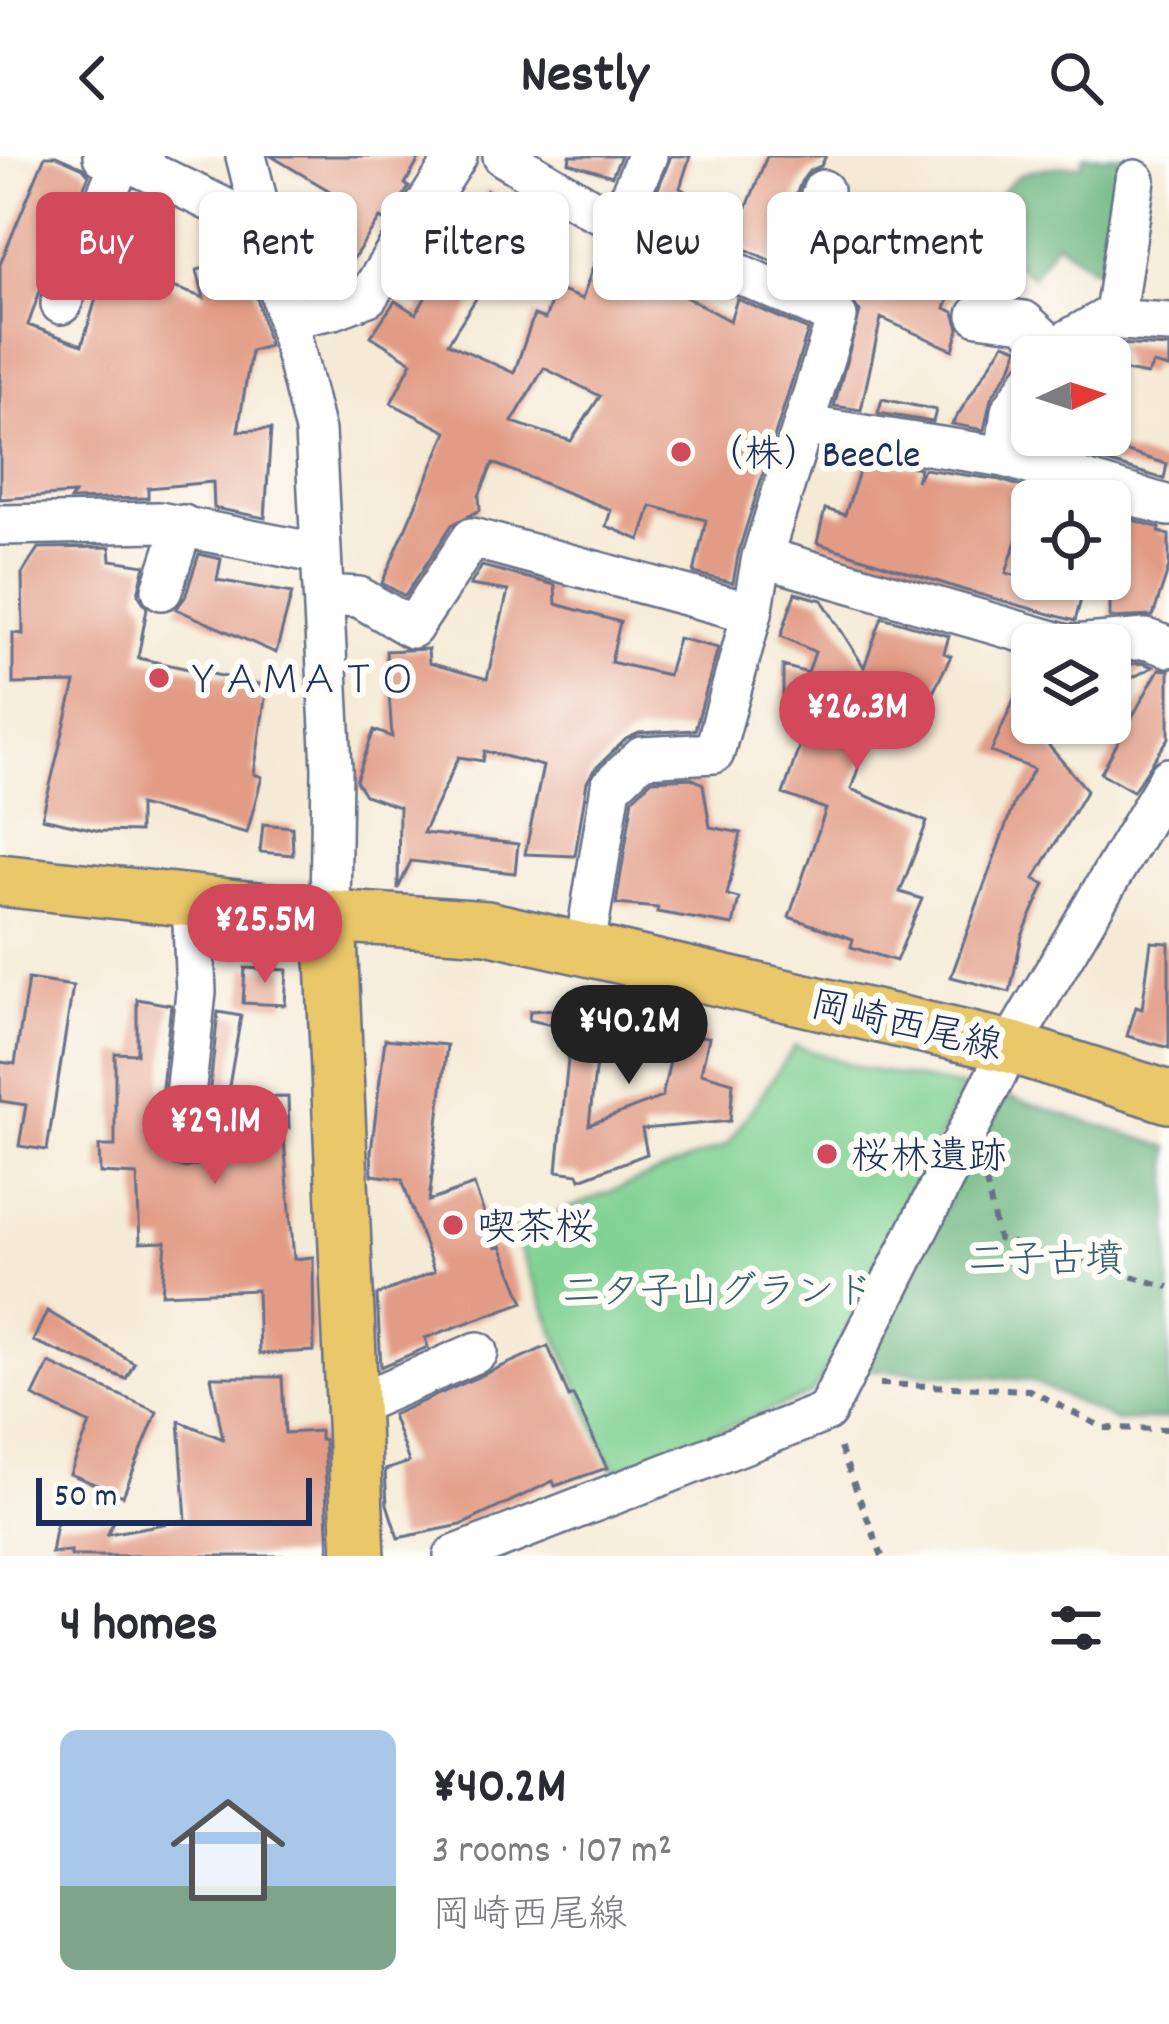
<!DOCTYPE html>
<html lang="en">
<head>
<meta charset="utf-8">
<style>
  body { margin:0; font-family:Dekko,"Klee One",sans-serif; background:#f2f2f3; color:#2b2b33; height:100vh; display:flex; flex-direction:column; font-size:45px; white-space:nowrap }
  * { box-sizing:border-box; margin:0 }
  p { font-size:39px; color:#7c7c81 }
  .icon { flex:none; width:66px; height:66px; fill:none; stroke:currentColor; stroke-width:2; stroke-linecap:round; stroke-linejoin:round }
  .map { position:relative; height:1400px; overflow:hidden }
  .drawer { display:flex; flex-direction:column; background:#fff; flex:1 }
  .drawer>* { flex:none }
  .guide { position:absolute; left:36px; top:36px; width:1098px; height:108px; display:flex; gap:24px }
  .needle { width:78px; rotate:87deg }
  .fabs { position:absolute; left:1011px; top:180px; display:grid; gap:24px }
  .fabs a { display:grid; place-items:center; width:120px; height:120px; border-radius:18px; background:#fff; box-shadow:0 3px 9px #0004; font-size:60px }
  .scale { position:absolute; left:36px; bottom:30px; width:276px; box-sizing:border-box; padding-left:12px; border:6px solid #1b2f5e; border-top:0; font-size:33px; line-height:42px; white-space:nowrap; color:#1b2f5e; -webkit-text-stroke:9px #fdfcf7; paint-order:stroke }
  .price { position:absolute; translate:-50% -102px; padding:0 27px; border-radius:42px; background:#d1495b; color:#fff; font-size:39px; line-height:78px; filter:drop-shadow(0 3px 6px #0008) }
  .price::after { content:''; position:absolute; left:50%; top:72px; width:36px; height:27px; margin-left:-18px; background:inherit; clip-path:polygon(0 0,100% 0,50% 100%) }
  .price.active { background:#222; color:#fff }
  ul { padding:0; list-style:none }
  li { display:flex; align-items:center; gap:36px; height:300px; padding:0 60px }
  li span { display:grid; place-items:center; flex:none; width:336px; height:240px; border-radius:18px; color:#555 }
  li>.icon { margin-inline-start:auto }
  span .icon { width:144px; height:144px; fill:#fffc; stroke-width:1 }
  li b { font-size:51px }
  h2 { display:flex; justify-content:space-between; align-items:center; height:144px; padding:0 60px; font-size:51px }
  .chip { padding:0 42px; border-radius:18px; background:#fff; box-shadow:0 3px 9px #0004; font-size:42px; line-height:108px }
  .chip.active { background:#d1495b; color:#fff }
  header { display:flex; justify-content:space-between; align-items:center; height:156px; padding:0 60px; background:#fff; font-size:54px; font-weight:800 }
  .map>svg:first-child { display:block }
  .green { fill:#80d193; stroke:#4e8078; stroke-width:3 }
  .forest { fill:#68b37d; stroke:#42716e; stroke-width:3 }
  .building { fill:#e29c86; fill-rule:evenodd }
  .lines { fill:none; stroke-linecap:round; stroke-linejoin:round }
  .minor-casing { stroke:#677088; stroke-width:44 }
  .major-casing { stroke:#677088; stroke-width:56 }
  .path { stroke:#677088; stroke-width:6; stroke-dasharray:9 9; stroke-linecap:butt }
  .minor { stroke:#fff; stroke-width:39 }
  .major { stroke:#eac769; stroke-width:51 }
  .poi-dot { fill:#d1495b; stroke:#fdfcf7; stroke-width:4.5 }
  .labels { text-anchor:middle; stroke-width:12; stroke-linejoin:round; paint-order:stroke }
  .poi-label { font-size:39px; fill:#1b2f5e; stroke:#fdfcf7; text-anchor:start }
  .street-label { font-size:39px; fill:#1b2f5e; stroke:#fdfcf7 }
  .park-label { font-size:39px; fill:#39606e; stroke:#fdfcf7 }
</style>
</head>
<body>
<header><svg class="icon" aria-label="back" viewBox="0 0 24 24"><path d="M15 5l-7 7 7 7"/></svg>Nestly<svg class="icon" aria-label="search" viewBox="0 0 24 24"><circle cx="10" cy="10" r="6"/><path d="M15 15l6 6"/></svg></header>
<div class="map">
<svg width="1169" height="1400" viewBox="0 0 1169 1400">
  <rect width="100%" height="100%" fill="#fdfcf7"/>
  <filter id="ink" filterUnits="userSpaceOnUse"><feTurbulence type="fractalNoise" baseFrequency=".00833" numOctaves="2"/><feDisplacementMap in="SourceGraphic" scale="24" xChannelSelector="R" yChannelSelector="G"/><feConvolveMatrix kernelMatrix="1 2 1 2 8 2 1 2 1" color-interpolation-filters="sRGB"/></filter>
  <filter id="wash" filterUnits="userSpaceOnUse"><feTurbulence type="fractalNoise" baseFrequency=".004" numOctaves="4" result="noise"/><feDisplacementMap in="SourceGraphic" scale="48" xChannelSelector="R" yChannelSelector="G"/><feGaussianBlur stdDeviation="2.7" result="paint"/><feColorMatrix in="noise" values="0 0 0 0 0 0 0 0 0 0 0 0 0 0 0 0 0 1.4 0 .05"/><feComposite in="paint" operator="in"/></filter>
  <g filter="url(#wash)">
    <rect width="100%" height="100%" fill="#f5ead5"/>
    <path class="green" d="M795 890 865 913 964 931 832 1205 811 1238 614 1316 512 1075 727 989Z"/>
    <path class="forest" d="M1084 0H1127L1108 110 1093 113 1056 86 1032 121 978 79C1011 17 1009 13 1081 9Z
      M1002 939 1169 991V1263L1116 1265 1029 1224 859 1213Z"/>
    <g id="blocks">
      <path class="building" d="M45 0H56L83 12 89 19 53 104 51 103 28 169 82 189 108 103 139 119 204 142 197 114 208 111V94L232 90 235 99 246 98 269 190 251 195 238 275 271 273 265 362 214 352 213 326 148 332V342L70 344 74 338 0 343V108Z
        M271 0H421L405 28 409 31 387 66 380 62 341 121 304 101 340 41Z
        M570 0H621L612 20 569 7Z
        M671 0H690L680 32 712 51 701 75 650 53Z
        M767 0H826L821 10 809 15 801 26 771 105 733 87Z
        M487 34 530 57 448 187 514 217 534 159 545 163 556 133 582 143 594 108 656 129 658 126 730 165 737 143 808 174 739 394 733 427 694 417 706 364 651 350 640 384 606 370 611 354 493 307 479 340 480 354 452 369 405 440 382 427 447 276 391 247 412 206 371 180 395 145 416 158ZM544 212 600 240 571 285 512 266Z
        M844 47 911 84 910 90 962 111 945 152 954 156 959 173 953 194 881 162 861 254 834 250 860 156 848 140 815 125Z
        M1004 187 1018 192 1012 210 991 242 984 274 952 268Z
        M1116 188 1169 191V212L1153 208 1147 219 1126 215Z
        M882 243 936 254 933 266 878 257Z
        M1070 279 1167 308 1164 323 1066 294Z
        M863 303 920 312 916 325 924 313 1000 324 1032 334 1006 417 1083 436 1075 465 964 434 817 387 825 353 845 359Z
        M1110 357 1160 372 1159 376 1169 379V411L1153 460 1110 462Z
        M110 391 111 404 145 409 138 438 147 452 138 502 267 530 254 618 262 621 247 677 139 649V676L100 675 42 662 75 527 13 528V477L23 478 22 418 38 392Z
        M199 398 221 403 217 424 292 437 276 497 176 453 185 441Z
        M482 410 555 429 556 448 620 466 611 506 668 519 678 482 718 492 695 574 639 577 626 583 594 614 587 626 575 700 525 698 543 610 485 595 483 605 459 601 423 677 518 688 515 717 411 705 398 733 399 651 365 639 356 625 374 574 392 581 386 495 428 493 429 507 487 523 508 435 470 429Z
        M795 437 822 444 864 511 882 461 949 480 944 497 951 500 916 571 876 561 851 633 927 666 900 736 922 743 896 805 851 791 853 783 789 761 826 653 783 638 814 547 783 543V510L808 517 815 496 781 480Z
        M1031 504 1032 567H1047L1043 583 1087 634 1034 723 1045 728 1022 780 1010 836 951 821 1014 647 1034 613 991 596Z
        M1143 507 1153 511 1110 533V510Z
        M1159 513 1169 514V582L1133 635 1101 617Z
        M691 622 703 628 710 671 741 677 727 739 739 742 733 769 657 756 658 752 616 748 633 642 652 624Z
        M263 668 292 671 293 699 260 696Z
        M1151 786 1169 787V892L1127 880 1136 851 1142 853Z
        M245 812 287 814 285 849 243 847Z
        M28 823 73 830 47 994 19 990 26 949 0 945V906L15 908Z
        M137 843 171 849 160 950 162 990 174 1009 186 1012 198 1009 208 998V950L218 856 241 860 227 942 288 941 289 972H283L294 1103 313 1101 314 1195 259 1198 257 1134 162 1138 166 1086 140 1087 137 1019 100 1017 99 990H115V897L137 898Z
        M620 849 671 860 664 893 599 879 589 969 662 941 676 878 709 881 701 917 733 926 730 965 642 973 647 998 580 1023 578 1018 557 1015 571 873 529 864 530 855Z
        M385 883 447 889 429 1045 474 1029 496 1092 501 1090 524 1146 425 1182 428 1191 381 1211 377 1139 434 1116 402 1023 372 1019 371 996Z
        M47 1155 134 1207 126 1223 33 1185Z
        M548 1190 569 1241 573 1239 607 1312 555 1330 553 1325 461 1369 398 1382 387 1348 385 1314 409 1306 392 1259Z
        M49 1207 157 1256 123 1340 70 1318 90 1268 33 1240Z
        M211 1221H282L285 1277 320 1275V1284H324L329 1400H71V1395L51 1397 56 1367 114 1364 108 1378 186 1364 179 1265 223 1283Z"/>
    </g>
  </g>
  <g filter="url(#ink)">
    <use href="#blocks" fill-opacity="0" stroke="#677088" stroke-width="3"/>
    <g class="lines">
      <g class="minor-casing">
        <path id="minor" d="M103 0 138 10 245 62 262 60
          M246 0 315 275 332 612 330 760
          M503 0 592 53 837 161 762 401 752 457 714 597 642 601 611 630 585 791
          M619 65 647 0
          M784 138 823 34
          M61 148 121 5
          M978 159 1024 165 1054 192
          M289 162 334 153 368 140 457 0
          M1114 164 1135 24
          M1048 201 1054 192 1105 163 1169 167
          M806 270 1005 301 1169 350
          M1005 301 1011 255 1032 224
          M0 369 159 366 321 398
          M762 401 1067 489
          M162 434 183 369
          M324 439 359 441 412 472 472 382 752 457
          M1073 489 1146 483 1169 491
          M186 988 184 949 196 836 192 745
          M352 1250 478 1196
          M454 1400 826 1256 1010 891 1169 622"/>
      </g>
      <g class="major-casing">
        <path id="major" d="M0 724 330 760 487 771 1010 891 1169 941
          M330 760 359 1400"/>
      </g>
      <path class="path" d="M986 1025 998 1083 1169 1131
        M880 1228 1029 1234 1104 1272 1169 1273
        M840 1292 882 1400"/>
      <use href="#minor" class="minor"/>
      <use href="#major" class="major"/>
    </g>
  </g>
  <g class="poi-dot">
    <circle cx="681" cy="296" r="12"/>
    <circle cx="159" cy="522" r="12"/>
    <circle cx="827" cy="998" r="12"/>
    <circle cx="453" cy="1069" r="12"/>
  </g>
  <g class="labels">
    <g class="poi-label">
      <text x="705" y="310">（株）BeeCle</text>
      <text x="183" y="536">ＹＡＭＡＴＯ</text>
      <text x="851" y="1012">桜林遺跡</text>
      <text x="477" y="1083">喫茶桜</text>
    </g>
    <g class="street-label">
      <text transform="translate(907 867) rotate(13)" y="14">岡崎西尾線</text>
    </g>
    <g class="park-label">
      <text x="1046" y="1115">二子古墳</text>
      <text x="718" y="1147">二タ子山グランド</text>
    </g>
  </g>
</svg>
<div class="fabs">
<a><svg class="needle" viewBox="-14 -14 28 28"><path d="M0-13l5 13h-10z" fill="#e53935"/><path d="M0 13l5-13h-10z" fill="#7c7c81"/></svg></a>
<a><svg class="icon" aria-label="locate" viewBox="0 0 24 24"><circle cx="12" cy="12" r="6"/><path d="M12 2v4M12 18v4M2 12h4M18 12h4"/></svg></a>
<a><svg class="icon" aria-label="layers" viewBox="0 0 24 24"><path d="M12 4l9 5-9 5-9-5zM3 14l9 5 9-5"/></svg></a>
</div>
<div class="scale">50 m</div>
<b class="price" style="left:857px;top:617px">¥26.3M</b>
<b class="price" style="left:265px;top:830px">¥25.5M</b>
<b class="price active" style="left:629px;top:931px">¥40.2M</b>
<b class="price" style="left:215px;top:1031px">¥29.1M</b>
<div class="guide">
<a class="chip active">Buy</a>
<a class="chip">Rent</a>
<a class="chip">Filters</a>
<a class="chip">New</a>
<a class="chip">Apartment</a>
</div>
</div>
<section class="drawer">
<h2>4 homes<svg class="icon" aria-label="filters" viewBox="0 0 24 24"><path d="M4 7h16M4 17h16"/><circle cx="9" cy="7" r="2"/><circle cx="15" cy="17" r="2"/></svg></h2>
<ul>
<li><span style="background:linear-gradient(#a9c7e8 65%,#7fa58c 0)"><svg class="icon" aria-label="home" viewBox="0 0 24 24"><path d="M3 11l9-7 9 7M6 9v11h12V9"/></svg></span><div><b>¥40.2M</b><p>3 rooms · 107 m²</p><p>岡崎西尾線</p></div></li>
</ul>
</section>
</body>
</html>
